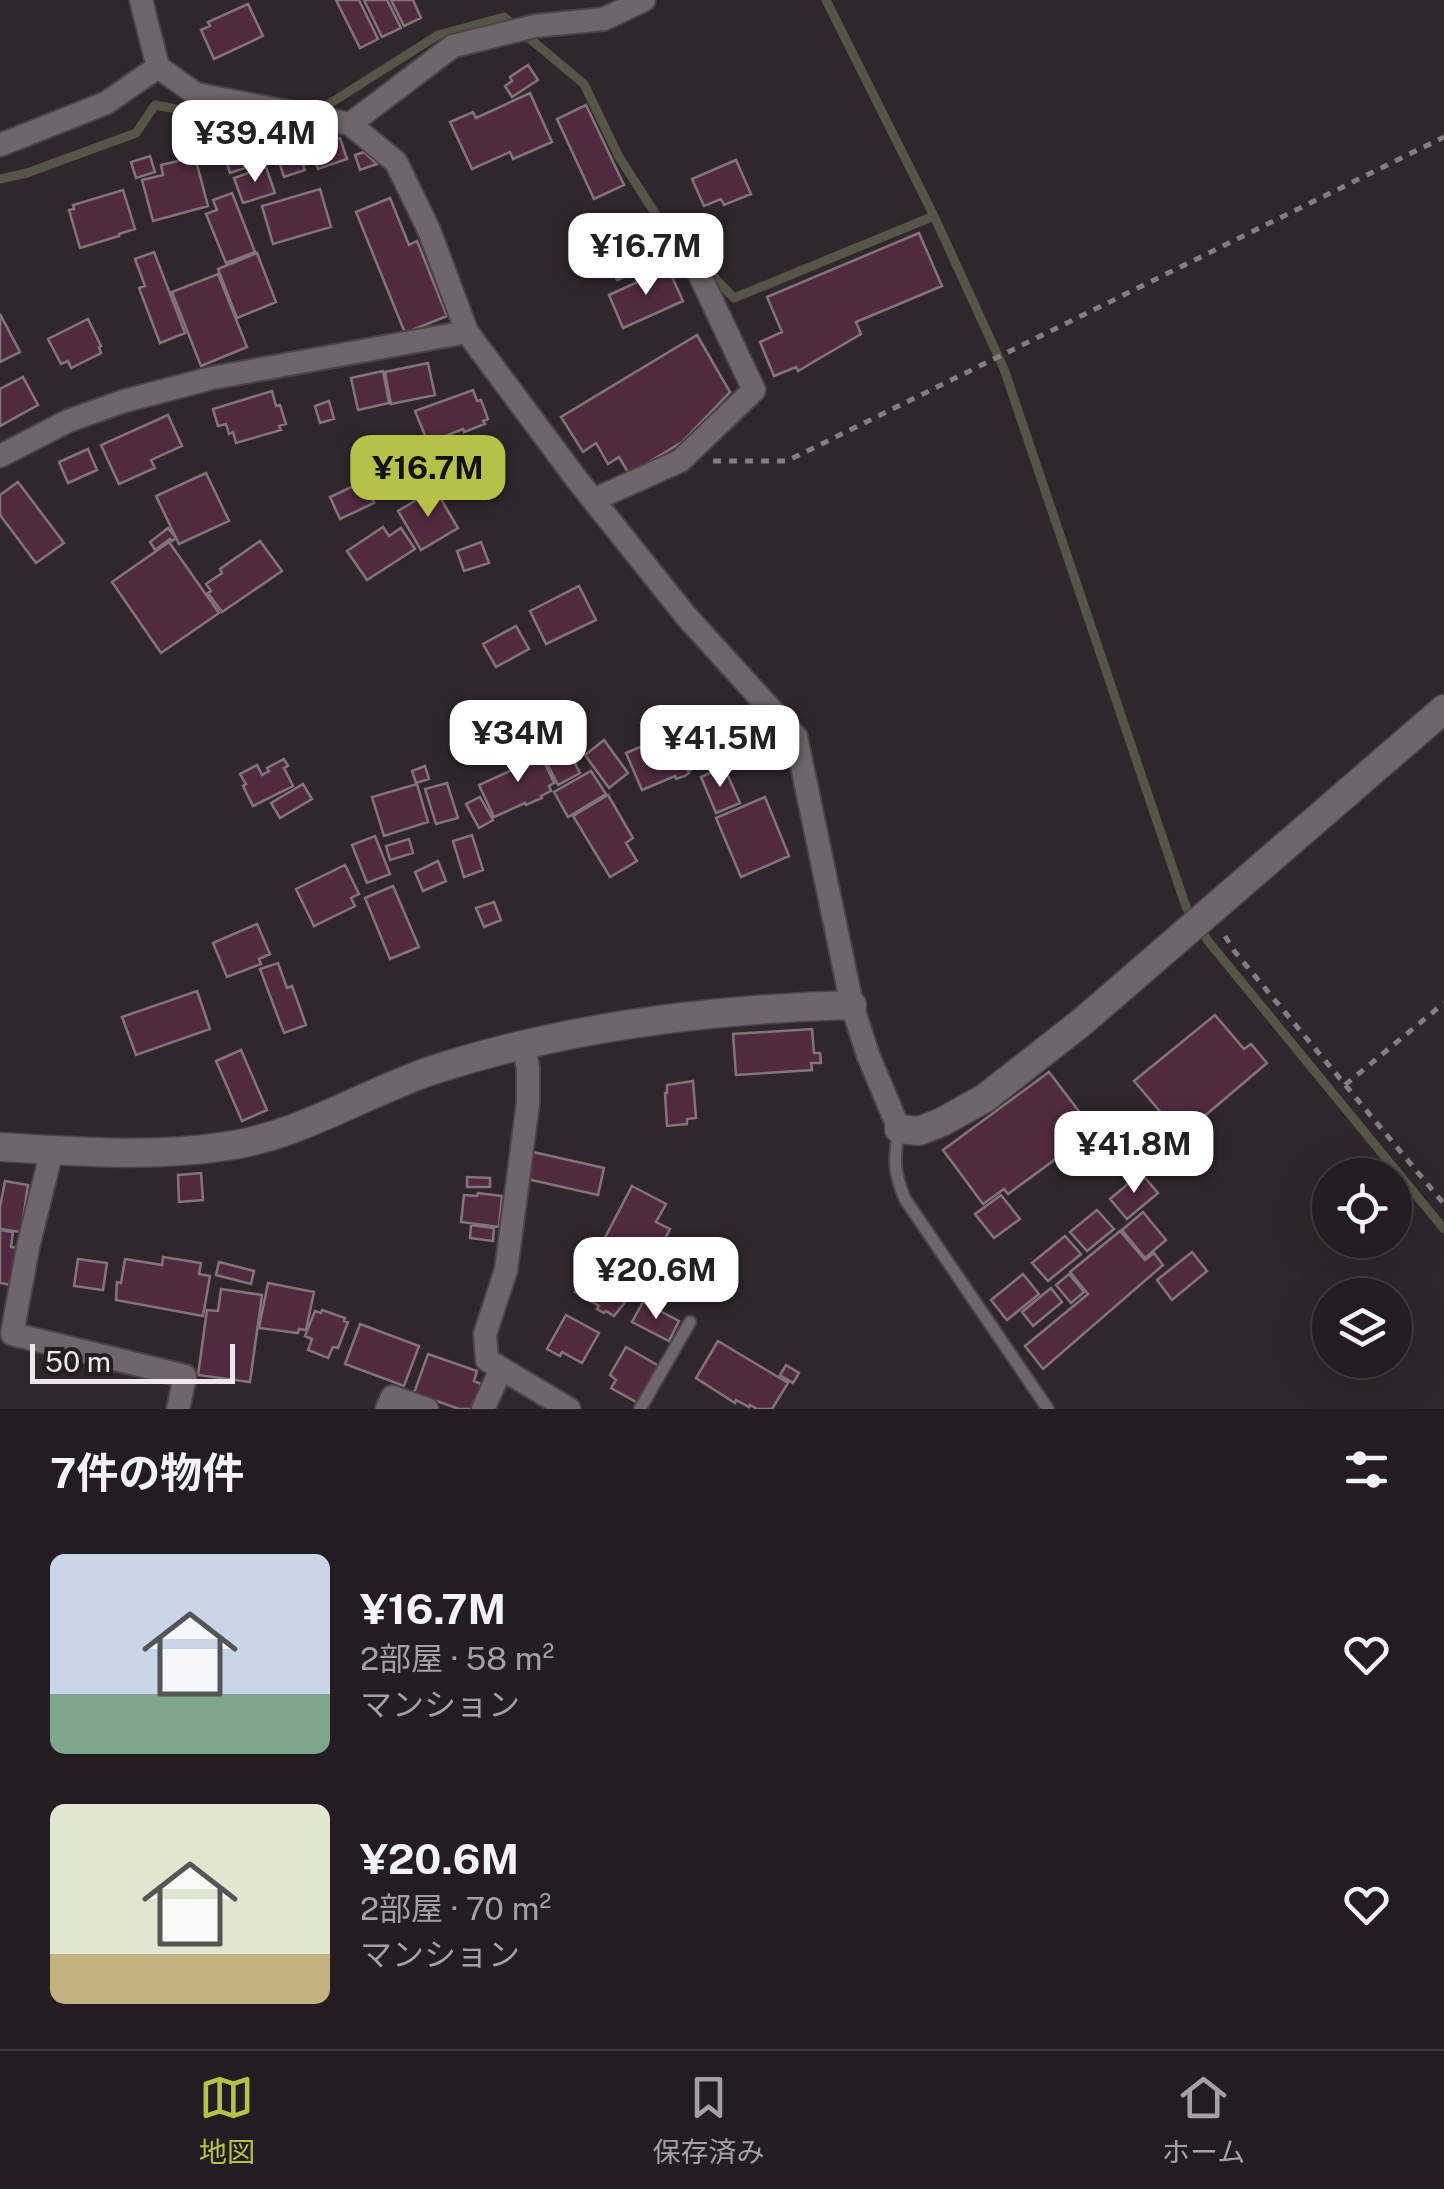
<!DOCTYPE html>
<html lang="ja">
<head>
<meta charset="utf-8">
<style>
  body { margin:0; font-family:"Public Sans","Noto Sans JP",sans-serif; background:#30292d; color:#f1f3f6; height:100vh; display:flex; flex-direction:column; font-size:38px; white-space:nowrap }
  * { box-sizing:border-box; margin:0 }
  p { font-size:32px; color:#a3a1a5 }
  .icon { flex:none; width:55px; height:55px; fill:none; stroke:currentColor; stroke-width:2; stroke-linecap:round; stroke-linejoin:round }
  .map { position:relative; height:1409px; overflow:hidden }
  .side { display:flex; flex-direction:column; background:#241c20; flex:1 }
  .side>* { flex:none }
  .buttons { position:absolute; left:1312px; top:1158px; display:grid; gap:20px }
  .buttons a { display:grid; place-items:center; width:100px; height:100px; border-radius:50%; background:#241c20; box-shadow:0 10px 40px #0002,0 0 0 2px #413a3e; font-size:50px }
  .scale { position:absolute; left:30px; bottom:25px; width:205px; box-sizing:border-box; padding-left:10px; border:5px solid #efe8eb; border-top:0; font-size:28px; line-height:35px; white-space:nowrap; color:#efe8eb; -webkit-text-stroke:8px #261d21; paint-order:stroke }
  .price { position:absolute; translate:-50% -85px; padding:0 22px; border-radius:20px; background:#fff; color:#222; font-size:32px; line-height:65px; filter:drop-shadow(0 2px 5px #0008) }
  .price::after { content:''; position:absolute; left:50%; top:60px; width:30px; height:22px; margin-left:-15px; background:inherit; clip-path:polygon(0 0,100% 0,50% 100%) }
  .price.selected { background:#b8c147; color:#111 }
  ul { padding:0; list-style:none }
  li { display:flex; align-items:center; gap:30px; height:250px; padding:0 50px }
  li span { display:grid; place-items:center; flex:none; width:280px; height:200px; border-radius:15px; color:#555 }
  li>.icon { margin-inline-start:auto }
  span .icon { width:120px; height:120px; fill:#fffc; stroke-width:1 }
  li b { font-size:42px }
  h2 { display:flex; justify-content:space-between; align-items:center; height:120px; padding:0 50px; font-size:42px }
  .tabs { display:flex; justify-content:space-around; align-items:center; height:140px; border-top:2px solid #413a3e; background:#241c20; font-size:28px; color:#a3a1a5 }
  .tabs a { display:grid; justify-items:center; gap:5px }
  .tabs .selected { color:#b8c147 }
  .map>svg:first-child { display:block }
  .lines { fill:none; stroke-linecap:round; stroke-linejoin:round }
  .stream { stroke:#555446; stroke-width:9 }
  .building { fill:#512a3f; stroke:#81757b; stroke-width:2.5 }
  .service-casing { stroke:#4c4347; stroke-width:15 }
  .minor-casing { stroke:#4c4347; stroke-width:26 }
  .tertiary-casing { stroke:#4c4347; stroke-width:31 }
  .path { stroke:#857d81; stroke-width:5; stroke-dasharray:8 8; stroke-linecap:butt }
  .service { stroke:#70656a; stroke-width:11 }
  .minor { stroke:#70656a; stroke-width:22 }
  .tertiary { stroke:#70656a; stroke-width:28 }
</style>
</head>
<body>
<div class="map">
<svg width="1444" height="1409" viewBox="0 0 1444 1409">
  <rect width="100%" height="100%" fill="#30262b"/>
  <g class="lines">
    <path class="stream" d="M826 0 934 216 1004 369 1186 907 1208 941 1444 1229
      M0 179 27 173 136 133 155 105 288 130 438 35 504 17 584 84 619 157 660 221 674 235
      M705 268 734 298 934 216"/>
  </g>
  <path class="building" d="M336 0H359L378 39 360 48Z
    M364 0H387L401 28 382 37Z
    M391 0H413L421 18 404 26Z
    M248 4 263 36 214 59 201 30 210 26 208 22Z
    M528 65 538 80 512 97 505 86 512 81 510 77Z
    M530 93 552 142 513 159 510 152 472 169 450 122 473 112 476 118Z
    M586 105 624 185 594 199 557 119Z
    M269 127 275 150 264 153 258 130Z
    M247 134 250 142 256 141 261 157 243 163 245 168 230 173 220 142Z
    M301 136 310 163 303 165 305 170 284 177 278 159 283 157 281 150 288 147 286 141Z
    M325 136 327 142 340 138 347 159 318 169 308 142Z
    M364 152 377 164 360 170 355 155Z
    M150 156 155 172 136 178 131 162Z
    M195 157 208 206 153 221 142 180 163 175 161 165Z
    M736 160 751 194 724 205 721 199 704 206 692 179Z
    M266 167 275 193 243 203 234 178Z
    M320 189 331 227 273 244 262 206Z
    M123 190 135 229 119 234V236L80 248 69 210 74 209 73 205Z
    M232 193 255 252 226 263 206 214 217 210 213 200Z
    M390 198 409 245 417 241 447 316 405 333 356 212Z
    M919 233 942 286 856 322 861 334 798 371 796 367 774 376 760 342 782 332 767 297Z
    M644 235 656 263 617 280 605 252Z
    M154 252 185 333 160 343 139 288 145 286 135 259Z
    M257 253 276 302 237 318 218 269Z
    M668 268 683 301 623 328 609 295Z
    M218 274 247 347 201 366 172 292Z
    M0 314 20 352 0 362Z
    M88 319 101 346 99 347 101 353 71 368 68 361 61 364 48 339Z
    M697 335 730 392 682 442 629 474 619 457 608 464 596 443 583 452 561 417Z
    M428 363 435 395 391 404 385 372Z
    M383 371 389 403 358 410 351 378Z
    M23 377 38 405 0 426V389Z
    M473 390 477 401 481 400 488 419 483 421 485 424 464 432 463 429 428 443 415 411Z
    M272 391 276 406 280 405 286 424 279 426 281 430 236 443 233 432 229 434 226 424 218 426 213 409Z
    M329 401 334 419 320 423 315 406Z
    M168 415 182 446 151 460 155 468 119 484 101 445Z
    M88 449 97 470 68 483 59 462Z
    M206 473 229 521 179 544 156 496Z
    M364 481 374 503 340 519 330 497Z
    M18 482 64 543 36 563 0 515V495Z
    M435 489 458 528 421 550 398 511Z
    M383 527 389 536 401 528 415 549 367 580 347 551Z
    M168 528 176 538 172 541 170 539 155 550 150 542Z
    M260 541 282 571 222 612 208 593 211 591 206 584 222 573 220 569Z
    M169 542 219 613 161 653 112 582Z
    M481 542 489 563 464 571 457 551Z
    M579 586 596 620 546 644 530 611Z
    M516 626 529 649 496 667 483 644Z
    M663 714 671 732 682 728 684 731 691 728 697 742 690 745 699 766 688 771 689 773 685 776 676 779 675 776 642 790 626 753 650 743 641 723Z
    M720 728 727 742 711 750 704 736Z
    M604 740 628 773 609 788 585 755Z
    M538 749 554 783 549 786 551 791 541 796 542 798 526 805 525 803 494 817 479 785 527 763 524 755Z
    M568 750 580 773 558 785 546 761Z
    M284 759 288 766 284 768 293 786 253 806 243 786 246 784 240 774 257 765 262 775 269 771 267 768Z
    M425 766 429 779 416 783 412 771Z
    M724 767 740 803 716 813 701 777Z
    M591 771 606 794 568 817 554 792Z
    M447 783 458 818 436 824 425 789Z
    M303 784 312 799 280 818 271 803Z
    M417 784 428 822 384 836 372 797Z
    M608 795 633 838 626 843 637 861 610 877 573 816Z
    M480 797 493 820 479 828 466 804Z
    M765 797 789 856 741 877 716 818Z
    M472 835 483 870 464 877 453 841Z
    M375 836 390 874 367 883 352 845Z
    M409 839 413 853 390 860 386 846Z
    M438 861 446 881 423 891 415 872Z
    M345 865 359 894 351 898 355 906 314 926 296 889Z
    M393 886 419 947 390 959 365 898Z
    M494 902 501 920 484 927 476 908Z
    M257 924 270 954 259 959 261 964 227 977 213 943Z
    M278 963 287 988 292 986 306 1025 284 1033 260 969Z
    M197 991 210 1029 136 1055 122 1017Z
    M1215 1015 1244 1049 1251 1044 1267 1063 1181 1136 1134 1081Z
    M812 1029 814 1053H820L821 1063H811L812 1070 736 1075 733 1034Z
    M241 1050 267 1110 242 1121 216 1061Z
    M1049 1072 1094 1131 1008 1194 1004 1189 983 1204 943 1150Z
    M693 1081 696 1118 687 1119V1124L667 1126 665 1093H667V1085Z
    M533 1152 604 1168 598 1195 527 1179Z
    M201 1173 203 1200 179 1202 178 1175Z
    M1141 1173 1158 1193 1127 1219 1110 1199Z
    M467 1177 490 1178V1187H467Z
    M5 1181 28 1185 21 1232 0 1229V1207Z
    M632 1186 666 1204 656 1222 670 1229 646 1274 599 1249Z
    M478 1193 502 1196 499 1227 461 1222 464 1195 477 1196Z
    M1001 1195 1020 1219 994 1238 975 1214Z
    M1097 1210 1114 1229 1087 1251 1070 1232Z
    M1143 1212 1166 1240 1145 1258 1122 1230Z
    M471 1225 494 1228 493 1241 470 1238Z
    M0 1230 13 1232 11 1247 18 1248 11 1285 0 1283Z
    M1120 1231 1145 1260 1154 1253 1163 1265 1043 1369 1025 1346 1088 1294 1070 1272Z
    M1065 1236 1081 1254 1048 1281 1032 1263Z
    M1192 1252 1207 1271 1172 1300 1157 1280Z
    M163 1257 201 1263 199 1274 210 1276 203 1316 116 1300 117 1282 121 1283 125 1259 162 1265Z
    M78 1259 107 1263 103 1290 74 1286Z
    M219 1262 254 1271 251 1284 216 1275Z
    M591 1264 630 1288 623 1299 626 1301 614 1316 606 1311 604 1313 597 1309 599 1306 575 1292Z
    M1023 1274 1039 1294 1007 1320 991 1300Z
    M1069 1274 1084 1292 1071 1303 1056 1285Z
    M268 1283 314 1292 306 1330 299 1329 298 1333 259 1328Z
    M1051 1288 1062 1302 1033 1326 1022 1312Z
    M221 1289 262 1295 250 1382 198 1375 207 1310 218 1311Z
    M643 1302 679 1321 669 1341 632 1322Z
    M322 1310 345 1318 344 1321 348 1322 338 1348 333 1347 328 1358 308 1350 312 1339 305 1336 315 1311 321 1313Z
    M566 1315 599 1333 582 1363 562 1352 560 1356 547 1349Z
    M360 1324 419 1346 404 1386 345 1364Z
    M718 1341 788 1383 772 1409H757L750 1405 749 1407 736 1400 735 1403 696 1378Z
    M626 1347 659 1366 638 1403 611 1388 616 1380 610 1375Z
    M428 1354 477 1371 474 1381 481 1384 473 1409H459L414 1393Z
    M786 1365 799 1373 793 1383 780 1375Z"/>
  <g class="lines">
    <g class="service-casing">
      <path id="service" d="M899 1129C894 1158 893 1171 905 1199L1048 1409
        M640 1409 690 1322"/>
    </g>
    <g class="minor-casing">
      <path id="minor" d="M141 0 158 67 196 94 350 124 396 162 429 230 467 332 578 481 686 616 796 737 852 1005 868 1055 899 1129
        M350 124 453 46 535 26 604 19 644 0
        M0 145 106 103 158 67
        M0 456 68 421 124 401 212 378 467 332
        M593 500 680 461 754 390 677 227
        M523 1044 528 1068V1103L506 1270 485 1334 487 1360 569 1409
        M52 1150 28 1247 12 1334 185 1376 178 1409
        M387 1409 392 1397 427 1409
        M483 1409 501 1369"/>
    </g>
    <g class="tertiary-casing">
      <path id="tertiary" d="M899 1129 919 1131 942 1122 985 1098 1082 1022 1444 709
        M0 1147C75 1151 153 1158 227 1146 299 1136 365 1093 433 1070 568 1026 710 1009 852 1005"/>
    </g>
    <path class="path" d="M713 461H787L1444 137
      M1225 936 1235 952 1444 1204
      M1345 1085 1444 1003"/>
    <use href="#service" class="service"/>
    <use href="#minor" class="minor"/>
    <use href="#tertiary" class="tertiary"/>
  </g>
</svg>
<div class="buttons">
<a><svg class="icon" aria-label="locate" viewBox="0 0 24 24"><circle cx="12" cy="12" r="6"/><path d="M12 2v4M12 18v4M2 12h4M18 12h4"/></svg></a>
<a><svg class="icon" aria-label="layers" viewBox="0 0 24 24"><path d="M12 4l9 5-9 5-9-5zM3 14l9 5 9-5"/></svg></a>
</div>
<div class="scale">50 m</div>
<b class="price" style="left:255px;top:185px">¥39.4M</b>
<b class="price" style="left:646px;top:298px">¥16.7M</b>
<b class="price selected" style="left:428px;top:520px">¥16.7M</b>
<b class="price" style="left:518px;top:785px">¥34M</b>
<b class="price" style="left:720px;top:790px">¥41.5M</b>
<b class="price" style="left:1134px;top:1196px">¥41.8M</b>
<b class="price" style="left:656px;top:1322px">¥20.6M</b>
</div>
<section class="side">
<h2>7件の物件<svg class="icon" aria-label="filters" viewBox="0 0 24 24"><path d="M4 7h16M4 17h16"/><circle cx="9" cy="7" r="2"/><circle cx="15" cy="17" r="2"/></svg></h2>
<ul>
<li><span style="background:linear-gradient(#c9d6e8 70%,#7fa58c 0)"><svg class="icon" aria-label="home" viewBox="0 0 24 24"><path d="M3 11l9-7 9 7M6 9v11h12V9"/></svg></span><div><b>¥16.7M</b><p>2部屋 · 58 m²</p><p>マンション</p></div><svg class="icon" aria-label="heart" viewBox="0 0 24 24"><path d="M12 20l-8-8c-3-5 5-10 8-4 3-6 11-1 8 4z"/></svg></li>
<li><span style="background:linear-gradient(#dfe7d0 75%,#c2b280 0)"><svg class="icon" aria-label="home" viewBox="0 0 24 24"><path d="M3 11l9-7 9 7M6 9v11h12V9"/></svg></span><div><b>¥20.6M</b><p>2部屋 · 70 m²</p><p>マンション</p></div><svg class="icon" aria-label="heart" viewBox="0 0 24 24"><path d="M12 20l-8-8c-3-5 5-10 8-4 3-6 11-1 8 4z"/></svg></li>
</ul>
</section>
<nav class="tabs">
<a class="selected"><svg class="icon" aria-label="map" viewBox="0 0 24 24"><path d="M3 6l6-2 6 2 6-2v14l-6 2-6-2-6 2zM9 4v14M15 6v14"/></svg>地図</a>
<a><svg class="icon" aria-label="saved" viewBox="0 0 24 24"><path d="M7 4h10v16l-5-4-5 4z"/></svg>保存済み</a>
<a><svg class="icon" aria-label="home" viewBox="0 0 24 24"><path d="M3 11l9-7 9 7M6 9v11h12V9"/></svg>ホーム</a>
</nav>
</body>
</html>
